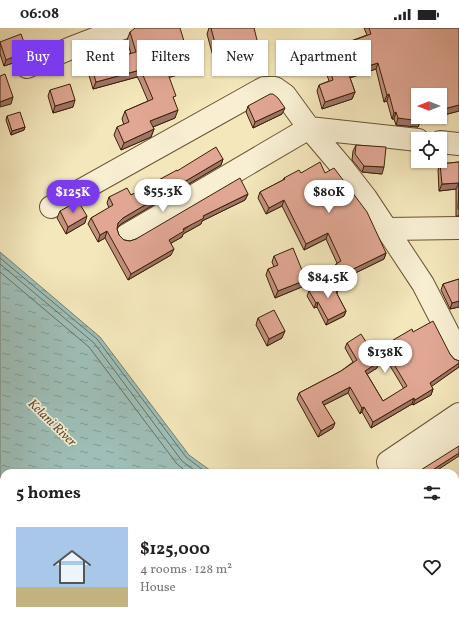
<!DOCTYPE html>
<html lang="en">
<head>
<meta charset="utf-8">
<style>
  body { margin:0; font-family:Vollkorn,serif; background:#f2f2f2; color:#222; height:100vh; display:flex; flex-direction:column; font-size:15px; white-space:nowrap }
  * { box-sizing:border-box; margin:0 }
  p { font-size:13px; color:#767676 }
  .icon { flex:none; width:22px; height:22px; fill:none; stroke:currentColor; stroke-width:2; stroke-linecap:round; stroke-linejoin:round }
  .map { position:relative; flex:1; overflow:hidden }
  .drawer { position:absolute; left:0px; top:441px; width:459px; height:156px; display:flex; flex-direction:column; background:#fff; border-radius:12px 12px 0 0; box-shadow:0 1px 3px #0004 }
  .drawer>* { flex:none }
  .top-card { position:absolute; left:12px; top:12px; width:435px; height:36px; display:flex; gap:8px }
  .needle { width:26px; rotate:270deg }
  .buttons { position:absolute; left:411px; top:60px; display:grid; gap:8px }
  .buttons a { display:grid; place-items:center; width:36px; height:36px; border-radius:0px; background:#fff; box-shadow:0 1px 3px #0004; font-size:20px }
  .price { position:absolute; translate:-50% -34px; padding:0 9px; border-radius:14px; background:#fff; color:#222; font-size:13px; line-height:26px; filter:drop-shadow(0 1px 2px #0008) }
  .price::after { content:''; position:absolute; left:50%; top:24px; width:12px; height:9px; margin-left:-6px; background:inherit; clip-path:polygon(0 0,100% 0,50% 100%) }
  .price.current { background:#7c3aed; color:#fff }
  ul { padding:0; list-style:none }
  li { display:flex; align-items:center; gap:12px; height:100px; padding:0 16px }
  li span { display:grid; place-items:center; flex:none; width:112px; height:80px; border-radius:0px; color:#555 }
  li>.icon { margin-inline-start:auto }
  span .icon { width:48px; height:48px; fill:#fffc; stroke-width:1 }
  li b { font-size:17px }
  h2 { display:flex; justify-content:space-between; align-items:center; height:48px; padding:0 16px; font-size:17px }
  .tag { padding:0 14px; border-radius:0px; background:#fff; box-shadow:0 1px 3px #0004; font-size:14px; line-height:36px }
  .tag.current { background:#7c3aed; color:#fff }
  .status { display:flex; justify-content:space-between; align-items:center; height:28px; padding:0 20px; background:#fff; direction:ltr }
  .status svg { height:11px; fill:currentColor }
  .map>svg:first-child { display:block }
  .water { fill:url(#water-ripples); stroke:#777f70 }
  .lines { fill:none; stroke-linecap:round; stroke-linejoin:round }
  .shore { stroke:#6d705e; stroke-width:1 }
  .minor-casing { stroke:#6a5234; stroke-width:24 }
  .minor { stroke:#f8efd3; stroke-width:22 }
  .wall { fill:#c2907f; stroke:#3c2106 }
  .shaded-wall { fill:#9e7568; stroke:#3c2106 }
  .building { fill:#e1a794; stroke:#3c2106 }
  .labels { text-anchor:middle; stroke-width:3.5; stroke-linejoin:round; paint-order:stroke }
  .water-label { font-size:13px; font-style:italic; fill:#59503b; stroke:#f8efd3 }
</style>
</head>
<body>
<div class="status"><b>06:08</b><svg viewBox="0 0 49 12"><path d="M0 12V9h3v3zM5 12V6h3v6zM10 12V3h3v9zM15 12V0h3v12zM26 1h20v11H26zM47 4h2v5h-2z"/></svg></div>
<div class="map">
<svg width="459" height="597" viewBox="0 0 459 597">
  <defs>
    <pattern id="water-ripples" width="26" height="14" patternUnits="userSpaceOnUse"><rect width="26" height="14" fill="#9ebeb7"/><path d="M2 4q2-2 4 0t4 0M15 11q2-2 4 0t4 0" fill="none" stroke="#829a93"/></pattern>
  </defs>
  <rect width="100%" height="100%" fill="#f4e7bc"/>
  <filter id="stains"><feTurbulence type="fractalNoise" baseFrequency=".005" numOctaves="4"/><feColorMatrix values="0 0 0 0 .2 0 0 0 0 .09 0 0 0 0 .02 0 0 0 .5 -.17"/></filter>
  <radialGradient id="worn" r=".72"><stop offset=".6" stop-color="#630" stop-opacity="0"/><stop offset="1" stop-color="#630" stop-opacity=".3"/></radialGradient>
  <path class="water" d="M0 224 100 309 189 427 214 445H4V457L0 453Z
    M126 593H346L349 597H129Z"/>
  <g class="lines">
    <path class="shore" d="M0 230 97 311 186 429 207 445
      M0 236 94 315 182 433 198 445
      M0 244 89 319 177 436 188 445"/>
    <g class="minor-casing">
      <path id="minor" d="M27 39 71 20 123 0
        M309 100 418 112
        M440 114 459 116
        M51 179 264 60H275L285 67 309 100 342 139 366 170 423 256 459 326
        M387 201 459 200
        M127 207 309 100
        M388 434 459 386
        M399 445 459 407
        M0 563 4 568
        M28 593 32 597"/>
    </g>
    <use href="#minor" class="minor"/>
  </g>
  <path class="wall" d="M209 0H254L257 33 229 40 226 29 214 32 207 6Z
    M364 0H459V83L440 88V67L420 94 418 99 396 97 394 91H392L387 73 384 74 376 41 350 50 355 64 352 71 322 81 317 63 319 57 329 53 321 29 324 23 367 7Z
    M130 4 191 36 188 44 169 49 174 73 175 90 153 99 154 101 151 109 121 122 114 107 117 99 124 97 122 91 125 83 148 73 139 52 137 49 93 61 88 44 91 37 131 26 127 12Z
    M0 14 24 27 17 31 16 34 4 38 0 26Z
    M50 62 73 79 53 85 48 68Z
    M248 78 282 86 253 100 246 84Z
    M7 88 25 99 24 102 11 107 6 92Z
    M356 117 382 146 362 144 352 132 353 123Z
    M223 131 221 137 121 196 117 200V201L119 207 124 212 130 213 136 211 248 166 245 172 202 193 201 196 183 206 182 209 171 215V227L128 252 105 210 98 214 88 196 91 190 109 180 107 175 109 169 131 167 177 143Z
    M459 134V188H456V161L439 163 438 142 440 136Z
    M301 145H325L386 225 384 231 339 253 333 242 336 236 337 235 326 211 304 222 282 178 266 186 258 170 260 164 283 152 284 150Z
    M60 183 85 195 66 206 57 190Z
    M274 228 306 252 304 258 275 270 266 247 268 241 274 239 272 234Z
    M459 251V279L450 281 441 262 443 256Z
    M338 262 337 266 346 283 344 288 326 297 317 279 314 280 307 268 309 263Z
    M258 290 282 310 267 318 256 297Z
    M413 304 450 326 454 331 459 333V339L431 358 433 361 431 367 413 377 412 376 371 400 362 384 360 386 348 365 324 377 333 400 318 409 297 371 299 365 341 343 353 334 345 320 347 315 379 334 377 340 367 346 383 373 404 361 381 323 383 318Z"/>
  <path class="shaded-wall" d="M26 20 24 27 17 31 16 34 4 38 6 32 20 25Z
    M229 20 226 29 214 32 217 23Z
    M260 24 257 33 229 40 232 31Z
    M378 35 376 41 346 51 348 44Z
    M191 36 188 44 164 51 167 43Z
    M140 42 137 49 93 61 96 54Z
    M355 64 352 71 322 81 325 74Z
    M389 66 387 73 384 74 387 67Z
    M13 69 11 76 0 79V74Z
    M75 72 73 79 53 85 55 78Z
    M459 77V83L440 88V82Z
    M285 80 282 86 253 100 255 94Z
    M178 82 175 90 148 101 150 93Z
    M396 84 394 91H392L394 85Z
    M418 89H437L420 94 418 99 396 97 398 90Z
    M25 99 24 102 11 107 12 103Z
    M154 101 151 109 121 122 124 115Z
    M223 131 221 137 121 196 116 201 118 195 123 190Z
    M364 138 384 139 382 146 362 144Z
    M459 155 456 161 439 163 442 156Z
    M248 166 245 172 202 193 201 196 183 206 182 209 166 218 169 212 203 188Z
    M284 172 282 178 266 186 269 180Z
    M87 188 85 195 66 206 68 199Z
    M107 203 105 210 98 214 100 207Z
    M328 205 326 211 304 222 306 216Z
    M174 221 171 227 128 252 131 246Z
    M386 225 384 231 339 253 341 247Z
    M306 252 304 258 275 270 278 263Z
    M459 273V279L450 281 452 275Z
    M318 274 317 279 314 280 316 275Z
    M346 283 344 288 326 297 328 292Z
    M285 303 282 310 267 318 269 311Z
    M379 334 377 340 363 349 365 343Z
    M459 335V339L428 361 430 355Z
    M350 359 348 365 320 379 322 374Z
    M433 361 431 367 413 377 415 372Z
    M414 370 412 376 371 400 373 394Z
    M364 379 362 384 360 386 362 380Z
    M335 395 333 400 318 409 321 403Z
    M459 425V428L433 445 434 441Z
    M459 530V534L455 536V532Z"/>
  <path class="building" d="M135 0H180L191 36 167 43 176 68 173 69 178 82 150 93 154 101 124 115 117 99 129 94 125 83 153 71 142 45 140 42 96 54 91 37 136 24 130 4Z
    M211 0H254L260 24 232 31 229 20 217 23Z
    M369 0H459V77L440 82V67H418V88L420 93 398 90 396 84 394 85 389 66 387 67 378 35 348 44 355 64 325 74 319 57 333 52 324 23 371 6Z
    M21 6 26 20 20 25 18 27 6 32 0 14Z
    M5 46 13 69 0 74V48Z
    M70 56 75 72 55 78 50 62Z
    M270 66H273L278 70 285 80 255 94 248 78Z
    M20 84 25 99 12 103 7 88Z
    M356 117 386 119 384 139 364 138 355 126Z
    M216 119 223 131 123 190 118 195 117 201 119 207 124 212 130 213 136 211 240 150 248 166 203 188 204 190 183 201 184 203 169 212 174 221 131 246 107 203 100 207 91 190 113 177 109 169 127 160 131 167 177 142V143Z
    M320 134 325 145 334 140 367 184 386 225 341 247 336 236 341 233 328 205 306 216 284 172 269 180 260 164 285 151 284 150 299 142 301 145Z
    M459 134V181H458L459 155 442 156 440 136Z
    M78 173 87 188 68 199 60 183Z
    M293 220 306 252 278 263 268 241 278 237 274 228Z
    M331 250 338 262 336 264 346 283 328 292 318 274 316 275 309 263Z
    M459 251V273L452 275 443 256Z
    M274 282 285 303 269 311 258 290Z
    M433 293 450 326 454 331 459 333V335L430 355 433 361 415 372 414 370 373 394 364 379 362 380 350 359 322 374 335 395 321 403 299 365 341 343 357 332 347 315 361 306 379 334 365 343 383 373 407 358 383 318 412 301 413 304Z
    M459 418V425L434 441 436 445H416Z
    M455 473 456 475 459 473V530L455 532Z
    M112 593 116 597H108Z"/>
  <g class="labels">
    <g class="water-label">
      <text transform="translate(53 394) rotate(44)" y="5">Kelani River</text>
    </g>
  </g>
  <rect width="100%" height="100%" filter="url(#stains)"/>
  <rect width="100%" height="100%" fill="url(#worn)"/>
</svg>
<div class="buttons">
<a><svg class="needle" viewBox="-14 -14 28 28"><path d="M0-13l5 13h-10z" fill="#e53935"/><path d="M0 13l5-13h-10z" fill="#767676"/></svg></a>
<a><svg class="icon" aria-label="locate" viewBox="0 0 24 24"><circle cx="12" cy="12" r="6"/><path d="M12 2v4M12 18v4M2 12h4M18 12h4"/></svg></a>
</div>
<b class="price" style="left:163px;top:185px">$55.3K</b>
<b class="price current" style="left:73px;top:186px">$125K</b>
<b class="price" style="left:329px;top:186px">$80K</b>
<b class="price" style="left:328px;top:271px">$84.5K</b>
<b class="price" style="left:385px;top:346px">$138K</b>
<div class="top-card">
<a class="tag current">Buy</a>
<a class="tag">Rent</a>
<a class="tag">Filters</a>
<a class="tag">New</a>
<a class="tag">Apartment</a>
</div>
<section class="drawer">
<h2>5 homes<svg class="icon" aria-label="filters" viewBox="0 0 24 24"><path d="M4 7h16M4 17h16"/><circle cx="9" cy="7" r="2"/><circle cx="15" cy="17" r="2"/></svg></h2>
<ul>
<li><span style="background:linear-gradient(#a9c7e8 75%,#c2b280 0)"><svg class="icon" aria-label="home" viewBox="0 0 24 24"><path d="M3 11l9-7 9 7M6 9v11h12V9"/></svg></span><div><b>$125,000</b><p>4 rooms · 128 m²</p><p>House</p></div><svg class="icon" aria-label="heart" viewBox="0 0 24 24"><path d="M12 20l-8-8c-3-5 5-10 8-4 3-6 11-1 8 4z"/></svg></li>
</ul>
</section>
</div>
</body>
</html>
